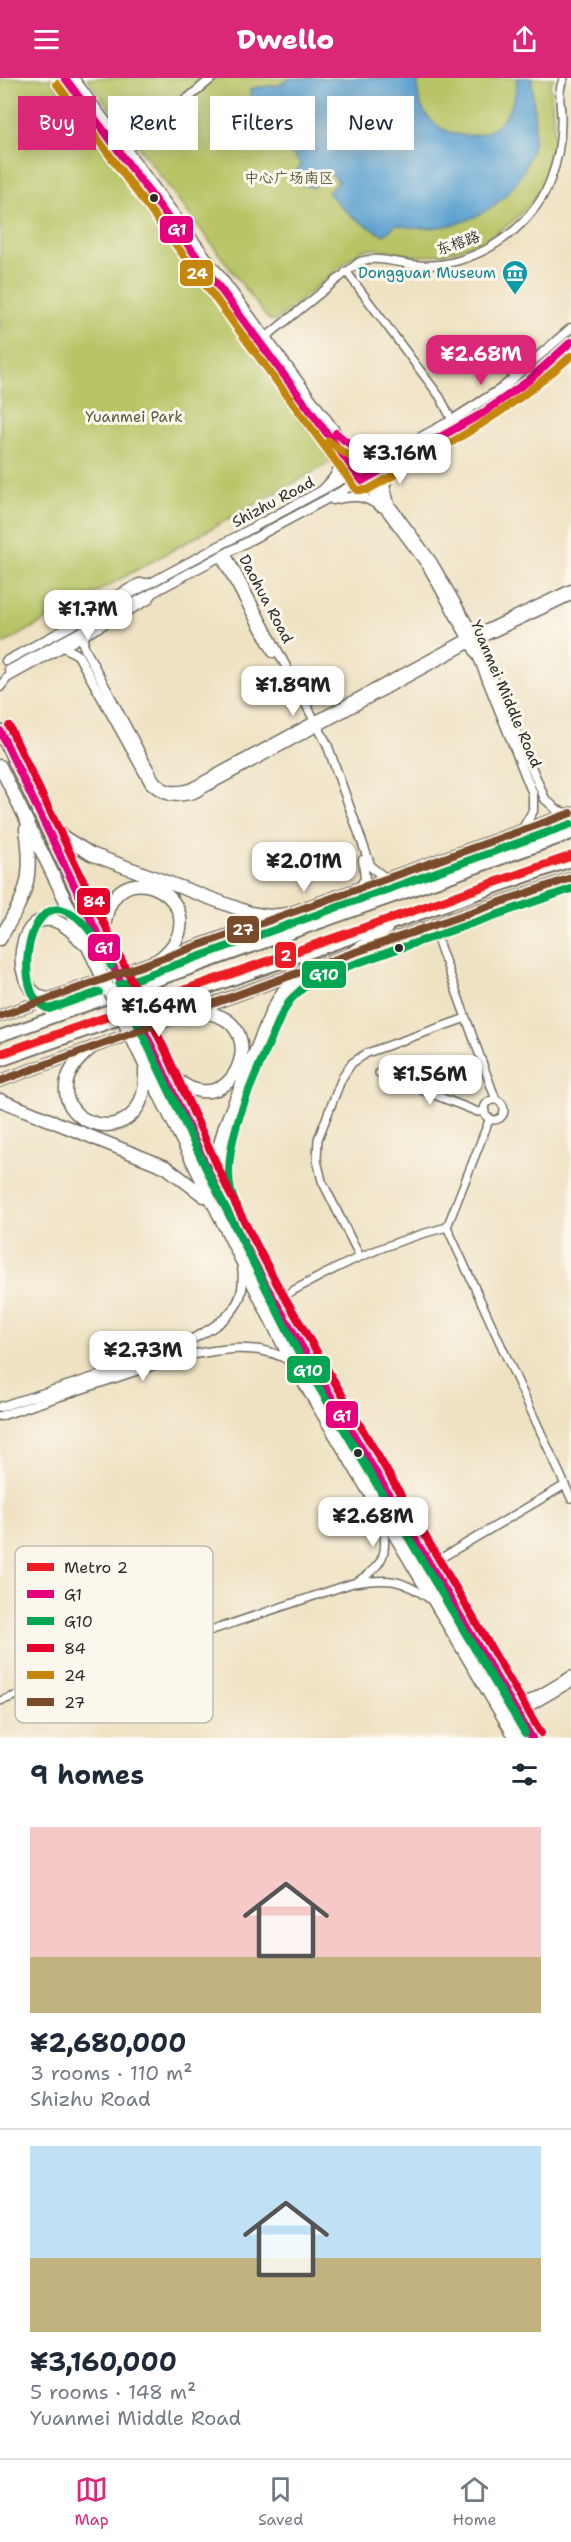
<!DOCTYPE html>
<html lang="en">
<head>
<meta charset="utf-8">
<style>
  body { margin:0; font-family:"Shantell Sans","LXGW WenKai TC",sans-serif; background:#f2f2f3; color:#1f2937; height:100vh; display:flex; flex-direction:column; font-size:22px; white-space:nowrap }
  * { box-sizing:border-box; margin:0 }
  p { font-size:20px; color:#747a83 }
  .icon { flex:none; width:33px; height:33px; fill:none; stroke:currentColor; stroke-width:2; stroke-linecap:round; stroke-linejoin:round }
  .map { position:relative; height:1660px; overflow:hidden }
  .drawer { display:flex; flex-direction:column; background:#fff; flex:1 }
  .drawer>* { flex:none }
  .banner { position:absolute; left:18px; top:18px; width:536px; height:54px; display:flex; gap:12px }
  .price { position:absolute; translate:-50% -51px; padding:0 14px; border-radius:12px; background:#fff; color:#222; font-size:20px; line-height:39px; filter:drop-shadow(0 2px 3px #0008) }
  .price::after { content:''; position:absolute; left:50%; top:36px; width:18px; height:14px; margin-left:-9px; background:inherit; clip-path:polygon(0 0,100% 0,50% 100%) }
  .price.active { background:#db2777; color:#fff }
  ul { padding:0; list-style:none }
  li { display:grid; align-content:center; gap:12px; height:318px; padding:0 30px }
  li+li { border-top:2px solid #e0e1e3 }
  li span { display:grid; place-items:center; height:186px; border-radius:0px; color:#555 }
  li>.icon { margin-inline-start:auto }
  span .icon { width:108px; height:108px; fill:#fffc; stroke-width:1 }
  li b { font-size:26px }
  h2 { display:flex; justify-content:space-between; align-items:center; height:72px; padding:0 30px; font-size:26px }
  .pill { padding:0 21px; border-radius:0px; background:#fff; box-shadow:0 3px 15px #0003; font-size:21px; line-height:54px }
  .pill.active { background:#db2777; color:#fff }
  header { display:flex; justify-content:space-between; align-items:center; height:78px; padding:0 30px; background:#db2777; color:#fff; font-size:27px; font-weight:800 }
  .dock { display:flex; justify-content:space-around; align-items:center; height:84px; border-top:2px solid #e0e1e3; background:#fff; font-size:16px; color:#747a83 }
  .dock a { display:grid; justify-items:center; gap:3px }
  .dock .active { color:#db2777 }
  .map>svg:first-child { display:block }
  .green { fill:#b8c466; stroke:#727848; stroke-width:1.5 }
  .water { fill:#5ba1d0; stroke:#43667e; stroke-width:1.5 }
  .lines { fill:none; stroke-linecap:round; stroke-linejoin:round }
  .minor-casing { stroke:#706b60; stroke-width:10 }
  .tertiary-casing { stroke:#706b60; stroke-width:11 }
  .secondary-casing { stroke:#706b60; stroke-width:14 }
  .primary-casing { stroke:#706b60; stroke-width:14 }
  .trunk-casing { stroke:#706b60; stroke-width:15 }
  .minor { stroke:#fff; stroke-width:7 }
  .tertiary { stroke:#fff; stroke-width:8 }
  .secondary { stroke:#fff; stroke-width:10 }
  .primary { stroke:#fff; stroke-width:10 }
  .trunk { stroke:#fff; stroke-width:12 }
  .trunk-bridge-casing { stroke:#706b60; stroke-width:15; stroke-linecap:butt }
  .trunk-bridge { stroke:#fff; stroke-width:12 }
  .bus-1-casing { stroke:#fbf7ec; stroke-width:12 }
  .bus-2-casing { stroke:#fbf7ec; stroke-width:12 }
  .bus-3-casing { stroke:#fbf7ec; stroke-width:12 }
  .bus-4-casing { stroke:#fbf7ec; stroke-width:12 }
  .bus-5-casing { stroke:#fbf7ec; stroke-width:12 }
  .bus-1 { stroke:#e5007d; stroke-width:8 }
  .bus-2 { stroke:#00a651; stroke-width:8 }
  .bus-3 { stroke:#e4002b; stroke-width:8 }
  .bus-4 { stroke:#c4870b; stroke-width:8 }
  .bus-5 { stroke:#7a4b2a; stroke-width:8 }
  .metro-1-casing { stroke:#fbf7ec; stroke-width:14 }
  .metro-1 { stroke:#ed1c24; stroke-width:9 }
  .bus-dot { fill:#2b2b2b; stroke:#fbf7ec; stroke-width:2 }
  .labels { text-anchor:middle; stroke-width:6; stroke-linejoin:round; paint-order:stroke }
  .park-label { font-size:15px; fill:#55593d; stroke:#fbf7ec }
  .street-label { font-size:15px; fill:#2b2b2b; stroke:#fbf7ec }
  .culture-label { font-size:15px; fill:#0d838f; stroke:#fbf7ec; text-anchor:end }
  .key { fill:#fbf7ec; stroke:#bdbab2; stroke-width:1.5 }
  .key-label { font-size:16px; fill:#2b2b2b }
  .line-badge { stroke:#fbf7ec; stroke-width:2 }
  .badge-label { font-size:16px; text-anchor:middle; font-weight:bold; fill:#fff }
</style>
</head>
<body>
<header><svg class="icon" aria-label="menu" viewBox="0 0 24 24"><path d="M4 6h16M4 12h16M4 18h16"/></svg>Dwello<svg class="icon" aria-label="share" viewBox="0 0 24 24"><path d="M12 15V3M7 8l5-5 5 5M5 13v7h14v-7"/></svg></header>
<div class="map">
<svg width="571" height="1660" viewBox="0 0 571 1660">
  <rect width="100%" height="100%" fill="#fbf7ec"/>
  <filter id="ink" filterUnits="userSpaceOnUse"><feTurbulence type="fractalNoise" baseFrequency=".0167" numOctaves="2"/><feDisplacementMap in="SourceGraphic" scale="12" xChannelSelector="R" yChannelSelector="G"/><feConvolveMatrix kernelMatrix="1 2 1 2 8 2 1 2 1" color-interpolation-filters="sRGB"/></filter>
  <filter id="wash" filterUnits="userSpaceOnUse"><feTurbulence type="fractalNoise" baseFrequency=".008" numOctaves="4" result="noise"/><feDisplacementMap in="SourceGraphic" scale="24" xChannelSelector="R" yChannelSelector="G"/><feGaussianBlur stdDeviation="1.35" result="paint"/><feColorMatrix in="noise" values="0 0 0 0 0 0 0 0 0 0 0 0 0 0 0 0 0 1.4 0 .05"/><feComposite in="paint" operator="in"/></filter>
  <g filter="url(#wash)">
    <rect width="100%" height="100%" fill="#efe2c3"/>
    <path class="green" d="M0 0H51L333 383 3 566 0 564Z
      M87 0H554L550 6C552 27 555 49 554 70 549 133 482 174 424 178 402 179 382 167 361 172L275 243 268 241Z"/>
    <path class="water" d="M291 0H419C405 61 512 91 517 0H532C532 22 538 47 532 69 516 131 455 160 396 147L384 157C362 146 343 134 328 114L339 104 331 95 313 109 303 107 297 93 301 87 288 69 285 57 272 58 267 46 251 31 250 12 252 10 279 7Z"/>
  </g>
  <g filter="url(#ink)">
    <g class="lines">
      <g class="minor-casing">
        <path id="minor" d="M346 193 440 319 452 342
          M266 259 359 184C378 177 398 186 418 187 471 191 531 153 550 103 557 85 561 65 561 45 562 29 556 14 564 0
          M432 847 496 1022
          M379 995 478 1034 485 1033
          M484 1032a10 10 0 1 1 20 0a10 10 0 1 1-20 0Z
          M447 1149 490 1040
          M359 1177 322 1103 317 1082 318 1061 342 1000 352 985 367 975 466 940
          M274 1223C334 1190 380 1166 447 1149L571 1420
          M431 1486 565 1407
          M358 1503C386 1486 388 1473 382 1443
          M0 1623 353 1505C389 1500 401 1500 431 1522
          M515 1630 571 1597
          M518 1636 571 1605"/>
      </g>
      <g class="tertiary-casing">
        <path id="tertiary" d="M65 0 427 488 478 580 533 716V733L522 752
          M74 0 432 483 474 556 545 721 557 732 568 736
          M124 74 212 0
          M346 365 366 376 390 374
          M324 410C337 398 342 388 335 372
          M333 422C352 417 364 417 380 429
          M389 422 385 407 398 386
          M226 475 327 666 371 789 384 799 390 800
          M220 478 273 575
          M74 541 139 505H151
          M85 557 83 566 86 573 155 702C166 714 174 714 190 710L468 560 571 511
          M64 569 78 577 150 706C166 720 174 721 194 716L471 565 571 518
          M6 583 452 342 502 310 571 250
          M9 592 457 351 528 303 571 264
          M0 609 7 600 148 522 154 514
          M358 811 365 801 363 782
          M0 1329C55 1310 194 1275 230 1235 243 1221 244 1206 242 1188
          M0 1338 175 1280C214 1272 257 1262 292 1284"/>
      </g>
      <g class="secondary-casing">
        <path id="secondary" d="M0 938 571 735
          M0 1003 350 876 571 800"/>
      </g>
      <g class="primary-casing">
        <path id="primary" d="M323 824 377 821
          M350 876 387 851
          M0 958 571 756
          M0 983 571 783"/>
      </g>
      <g class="trunk-casing">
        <path id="trunk" d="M0 653 104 868
          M0 688 90 873
          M38 734 65 760 91 776 250 835 268 838 289 836
          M0 861C26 816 34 803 26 751
          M104 863C101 753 235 828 155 884
          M48 921C0 913 21 792 83 865
          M90 971C12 1036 149 1093 145 992
          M157 979 221 1121 281 1235 532 1660
          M145 987 292 1284 516 1660
          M167 992C228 1060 278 944 206 935 198 934 190 936 182 936
          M0 1022 166 1089 204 1118
          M220 1110 219 1070 225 1048 272 933 283 914 309 891"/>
      </g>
      <use href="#minor" class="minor"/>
      <use href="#tertiary" class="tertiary"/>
      <use href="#secondary" class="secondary"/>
      <use href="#primary" class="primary"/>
      <use href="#trunk" class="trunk"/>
      <g class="trunk-bridge-casing">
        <path id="trunk-bridge" d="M104 868 157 979
          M90 873 145 987"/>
      </g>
      <use href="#trunk-bridge" class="trunk-bridge"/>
      <g class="bus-1-casing">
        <path id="bus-1" d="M65 0 362 403 483 335 528 303 571 264
          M336 355C359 377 380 381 408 367
          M0 653 157 979 221 1121 268 1211 532 1660"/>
      </g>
      <g class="bus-2-casing">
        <path id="bus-2" d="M99 914 49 931C0 918 39 744 111 888
          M237 1128C209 1080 262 985 281 938L291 921 314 900 571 811
          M525 1655 299 1276 213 1105 119 907 571 746"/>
      </g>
      <g class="bus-3-casing">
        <path id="bus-3" d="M9 648 166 974 230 1116 277 1206 541 1655"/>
      </g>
      <g class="bus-4-casing">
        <path id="bus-4" d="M57 6 357 412H367C442 370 506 337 571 278
          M329 363C355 387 380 392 413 376"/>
      </g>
      <g class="bus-5-casing">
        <path id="bus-5" d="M0 938 571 735
          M0 1003 350 876 571 800"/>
      </g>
      <use href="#bus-1" class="bus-1"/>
      <use href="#bus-2" class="bus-2"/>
      <use href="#bus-3" class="bus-3"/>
      <use href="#bus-4" class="bus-4"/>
      <use href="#bus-5" class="bus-5"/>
      <g class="metro-1-casing">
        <path id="metro-1" d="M0 976 571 778"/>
      </g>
      <use href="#metro-1" class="metro-1"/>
    </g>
  </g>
  <defs>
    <g id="museum-pin" transform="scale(1.35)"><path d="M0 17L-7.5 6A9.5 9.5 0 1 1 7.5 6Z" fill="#0f9aa8" stroke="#fbf7ec"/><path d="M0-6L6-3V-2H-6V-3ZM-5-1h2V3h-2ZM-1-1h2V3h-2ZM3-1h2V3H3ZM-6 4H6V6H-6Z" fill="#fff"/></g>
  </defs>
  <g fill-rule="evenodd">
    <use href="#museum-pin" x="515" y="195"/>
  </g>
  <g class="bus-dot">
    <circle cx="154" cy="120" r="5"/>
    <circle cx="399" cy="870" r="5"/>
    <circle cx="358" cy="1375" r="5"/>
  </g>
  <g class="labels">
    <g class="park-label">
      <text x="289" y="105">中心广场南区</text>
      <text x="134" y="344">Yuanmei Park</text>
    </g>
    <g class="street-label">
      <text transform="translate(458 165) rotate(-19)" y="5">东榕路</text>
      <text transform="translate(273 424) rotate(-28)" y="5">Shizhu Road</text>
      <text transform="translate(266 521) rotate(62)" y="5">Daohua Road</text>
      <text transform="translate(506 616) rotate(67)" y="5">Yuanmei Middle Road</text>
    </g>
    <g class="culture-label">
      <text x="496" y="200">Dongguan Museum</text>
    </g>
  </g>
  <rect x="15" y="1468" width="198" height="177" rx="9" class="key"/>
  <rect x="27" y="1485" width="27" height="8" fill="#ed1c24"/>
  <rect x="27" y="1512" width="27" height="8" fill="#e5007d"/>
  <rect x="27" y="1539" width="27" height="8" fill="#00a651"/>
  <rect x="27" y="1566" width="27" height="8" fill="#e4002b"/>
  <rect x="27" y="1593" width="27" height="8" fill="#c4870b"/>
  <rect x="27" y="1620" width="27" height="8" fill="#7a4b2a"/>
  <g class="key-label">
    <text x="64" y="1495">Metro 2</text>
    <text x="64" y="1522">G1</text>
    <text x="64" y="1549">G10</text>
    <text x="64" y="1576">84</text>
    <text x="64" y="1603">24</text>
    <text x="64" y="1630">27</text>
  </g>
  <g class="line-badge">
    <rect x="159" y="137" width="35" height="29" rx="6" fill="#e5007d"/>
    <rect x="179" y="181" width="35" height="28" rx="6" fill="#c4870b"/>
    <rect x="76" y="809" width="35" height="29" rx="6" fill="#e4002b"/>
    <rect x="226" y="837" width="34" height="29" rx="6" fill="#7a4b2a"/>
    <rect x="87" y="855" width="34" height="29" rx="6" fill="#e5007d"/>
    <rect x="274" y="863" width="23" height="28" rx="6" fill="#ed1c24"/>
    <rect x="301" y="882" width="46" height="29" rx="6" fill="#00a651"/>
    <rect x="286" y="1277" width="45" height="29" rx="6" fill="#00a651"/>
    <rect x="325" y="1322" width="34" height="29" rx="6" fill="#e5007d"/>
  </g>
  <g class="badge-label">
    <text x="177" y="157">G1</text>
    <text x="197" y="201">24</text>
    <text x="94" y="829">84</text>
    <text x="243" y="857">27</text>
    <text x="104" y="875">G1</text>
    <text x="286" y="883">2</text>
    <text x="324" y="902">G10</text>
    <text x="308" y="1298">G10</text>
    <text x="342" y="1343">G1</text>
  </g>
</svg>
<b class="price active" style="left:481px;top:308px">¥2.68M</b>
<b class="price" style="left:400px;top:407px">¥3.16M</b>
<b class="price" style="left:88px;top:563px">¥1.7M</b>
<b class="price" style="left:293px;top:639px">¥1.89M</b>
<b class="price" style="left:304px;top:815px">¥2.01M</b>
<b class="price" style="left:159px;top:960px">¥1.64M</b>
<b class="price" style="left:430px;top:1028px">¥1.56M</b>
<b class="price" style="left:143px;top:1304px">¥2.73M</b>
<b class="price" style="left:373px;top:1470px">¥2.68M</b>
<div class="banner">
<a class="pill active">Buy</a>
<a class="pill">Rent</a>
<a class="pill">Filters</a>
<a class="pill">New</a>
</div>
</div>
<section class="drawer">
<h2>9 homes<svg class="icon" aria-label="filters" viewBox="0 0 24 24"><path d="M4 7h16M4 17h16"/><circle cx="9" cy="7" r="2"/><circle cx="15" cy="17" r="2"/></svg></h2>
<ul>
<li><span style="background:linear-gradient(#f6c9c9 70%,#c2b280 0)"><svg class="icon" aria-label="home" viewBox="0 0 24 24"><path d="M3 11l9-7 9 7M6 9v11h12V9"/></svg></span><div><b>¥2,680,000</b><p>3 rooms · 110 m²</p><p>Shizhu Road</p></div></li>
<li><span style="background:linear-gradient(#bfe0f5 60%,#c2b280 0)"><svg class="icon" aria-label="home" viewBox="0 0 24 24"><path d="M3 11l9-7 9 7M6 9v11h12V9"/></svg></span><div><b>¥3,160,000</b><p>5 rooms · 148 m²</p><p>Yuanmei Middle Road</p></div></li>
</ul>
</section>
<nav class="dock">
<a class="active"><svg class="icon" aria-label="map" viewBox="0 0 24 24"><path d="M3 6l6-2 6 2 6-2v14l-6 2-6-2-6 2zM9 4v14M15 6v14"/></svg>Map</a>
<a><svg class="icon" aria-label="saved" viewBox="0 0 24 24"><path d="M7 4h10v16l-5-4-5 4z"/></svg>Saved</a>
<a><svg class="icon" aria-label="home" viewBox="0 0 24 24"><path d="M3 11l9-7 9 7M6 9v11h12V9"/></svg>Home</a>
</nav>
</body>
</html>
